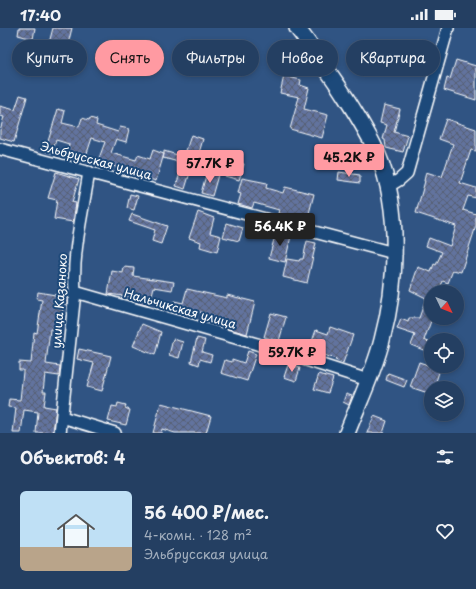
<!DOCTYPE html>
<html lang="ru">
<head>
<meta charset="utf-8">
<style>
  body { margin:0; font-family:"Playpen Sans",sans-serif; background:#304a6b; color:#f1f3f6; height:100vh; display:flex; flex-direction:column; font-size:15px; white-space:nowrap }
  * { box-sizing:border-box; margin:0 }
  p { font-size:13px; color:#a3afbe }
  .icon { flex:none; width:22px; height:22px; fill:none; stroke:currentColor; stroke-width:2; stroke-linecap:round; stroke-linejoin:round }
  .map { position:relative; height:405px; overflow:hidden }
  .sheet { display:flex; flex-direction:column; background:#243f62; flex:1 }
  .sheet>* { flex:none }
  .guide { position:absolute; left:12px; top:12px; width:452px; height:36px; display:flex; gap:8px }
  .needle { width:26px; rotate:133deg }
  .fabs { position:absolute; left:424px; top:257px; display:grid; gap:8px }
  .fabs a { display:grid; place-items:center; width:40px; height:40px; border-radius:50%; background:#243f62; box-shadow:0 2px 6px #0003,0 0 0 1px #415877; font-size:20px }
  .price { position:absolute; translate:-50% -34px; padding:0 9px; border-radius:4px; background:#ff9aa2; color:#111; font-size:13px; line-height:26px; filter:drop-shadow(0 1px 2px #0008) }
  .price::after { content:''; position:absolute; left:50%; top:24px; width:12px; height:9px; margin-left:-6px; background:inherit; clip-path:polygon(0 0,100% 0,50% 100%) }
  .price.selected { background:#222; color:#fff }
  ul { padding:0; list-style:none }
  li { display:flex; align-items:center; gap:12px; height:100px; padding:0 20px }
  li+li { border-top:1px solid #415877 }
  li span { display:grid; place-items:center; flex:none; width:112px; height:80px; border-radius:6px; color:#555 }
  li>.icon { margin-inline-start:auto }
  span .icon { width:48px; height:48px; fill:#fffc; stroke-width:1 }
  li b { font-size:17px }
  h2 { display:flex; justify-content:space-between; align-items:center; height:48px; padding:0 20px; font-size:17px }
  .pill { padding:0 14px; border-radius:18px; background:#243f62; box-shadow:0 2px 6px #0003,0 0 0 1px #415877; font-size:14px; line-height:36px }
  .pill.selected { background:#ff9aa2; color:#111 }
  .status { display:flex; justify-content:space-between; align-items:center; height:28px; padding:0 20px; background:#243f62; direction:ltr }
  .status svg { height:11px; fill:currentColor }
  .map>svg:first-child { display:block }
  .building { fill:url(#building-cross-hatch); stroke:#fff }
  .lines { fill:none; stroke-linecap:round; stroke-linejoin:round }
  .street-casing { stroke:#fff; stroke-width:14 }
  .secondary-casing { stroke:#fff; stroke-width:18 }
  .street { stroke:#1f4a7a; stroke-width:11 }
  .secondary { stroke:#1f4a7a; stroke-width:15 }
  .labels { text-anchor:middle; stroke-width:4; stroke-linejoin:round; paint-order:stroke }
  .street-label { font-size:12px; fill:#fff; stroke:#1f4a7a }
</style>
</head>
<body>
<div class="status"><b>17:40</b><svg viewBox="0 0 49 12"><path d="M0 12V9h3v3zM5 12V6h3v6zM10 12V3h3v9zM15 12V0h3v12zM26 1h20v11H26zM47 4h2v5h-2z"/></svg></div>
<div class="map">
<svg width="476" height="405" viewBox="0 0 476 405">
  <defs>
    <pattern id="building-cross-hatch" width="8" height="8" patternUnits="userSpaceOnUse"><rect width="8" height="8" fill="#62739e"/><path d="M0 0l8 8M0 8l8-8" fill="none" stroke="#565e71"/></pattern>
  </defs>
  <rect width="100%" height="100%" fill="#305483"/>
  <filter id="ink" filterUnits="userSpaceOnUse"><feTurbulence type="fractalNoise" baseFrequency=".025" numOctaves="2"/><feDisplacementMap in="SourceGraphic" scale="8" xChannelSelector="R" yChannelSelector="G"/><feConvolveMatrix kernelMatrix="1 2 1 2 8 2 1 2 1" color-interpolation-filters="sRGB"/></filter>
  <g filter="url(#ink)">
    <path class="building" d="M19 0H35L33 11 18 7Z
      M53 0H72L68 16 65 15 64 19 49 15Z
      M456 32 476 38V72L444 62 447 50 450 51Z
      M284 48 301 52 300 57 309 60 304 81 328 87 322 110 290 101 299 69 280 65Z
      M20 67 27 69 14 114 0 110V102L4 89 0 88V78L15 82Z
      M384 77 400 81 394 104 408 108 403 124 386 120 385 112 383 111 387 97 380 95Z
      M58 81 65 83 62 95 79 99 82 90 89 92 90 90 97 92 96 97 118 104 120 99 129 101 126 114 116 111 111 125 136 132 138 127 150 131 153 122 164 126V123L184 129 191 107 203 111 197 132 210 136 208 142 192 138 185 161 176 158 183 135 163 130 164 126 156 153 116 141V139L98 133 105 114 92 110 84 134 66 129 69 116 56 112 52 125 45 123Z
      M446 91 476 101V123L471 122 460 155 476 160V170L468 168 463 182 476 186V198L461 244 453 242 448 255 443 253 440 260 438 259 436 264H431V293L424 312 431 315V325L411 317 415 307 397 301 401 291 408 294 409 290H419L426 270 410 262 418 239 431 244 434 236 436 237 442 224 426 218 429 210 450 218 456 198 416 185 425 153H424L426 144 442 149 453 116 439 111Z
      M328 118 339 121 336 135 324 132Z
      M229 133 244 136 239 152 225 148Z
      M56 144 79 151 72 174 76 175 73 194 54 191 57 172 48 170Z
      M207 144 218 147 212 168 201 165Z
      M339 144 360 147V155L338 152Z
      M242 150 267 155 266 160 283 165 285 159 314 166 307 193 278 185 279 182 254 175 252 180 238 176 241 166 238 165Z
      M130 166 138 168 134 182 127 180Z
      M198 184 214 190 210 205 221 208 217 224 200 219 201 214 189 210Z
      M132 186 167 198 161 216 152 213 155 202 129 193Z
      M227 195 243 200 239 213 223 209Z
      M276 204 291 208 285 234 269 230Z
      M307 213 316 215 307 255 283 249 287 231 299 233 300 231H303Z
      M124 239 134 240 133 248 174 254 172 262 154 259 149 278 137 275 139 270 108 266 112 243 123 245Z
      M187 261 227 270V267L255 274 247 306 202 293 204 285 191 282 189 289 171 284 174 273 183 275Z
      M38 264 67 269V276H64L59 302 50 301 46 336 60 338 59 348 45 346 43 364H46L44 378 56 380 53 405H36L38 384 24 382 21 405H13L16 380 8 379 9 371 20 372 23 344V342H19V334L31 335 34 304 37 305 42 272 37 271Z
      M271 285 286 289 279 313 264 309Z
      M142 296 161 304 155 327 133 318Z
      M330 299 353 307 343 335 335 332 336 331 309 322 316 302 328 306Z
      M197 310 205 312 202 324 212 327 210 334 200 331 199 337 191 334Z
      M173 311 183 314 179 330 169 327Z
      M79 321 111 328 102 363 87 359 94 335 77 331Z
      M248 323 256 326 247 353 221 345 225 332 232 334V331L244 335Z
      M419 334 440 341 434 360H431V366L410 359Z
      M288 337 300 340 296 353 284 349Z
      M388 345 407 352 404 359 386 352Z
      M319 346 333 350 328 365 314 361Z
      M346 366 352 368 349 377 343 374Z
      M118 375 126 377 125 380 130 382 126 397 108 393 112 378 117 379Z
      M161 375 211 388 206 405H175L162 401 161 405H153Z
      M374 388 387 393 383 405H367Z"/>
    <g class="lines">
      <g class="street-casing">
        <path id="street" d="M0 121 394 225
          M389 158 399 152 407 145 448 0
          M75 264 257 316 368 352
          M62 389 115 405
          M60 405 75 264C72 224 83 184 89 144"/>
      </g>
      <g class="secondary-casing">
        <path id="secondary" d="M297 0C312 19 325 39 339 59 353 81 368 103 378 127 401 181 397 256 382 312 374 344 359 374 347 405"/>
      </g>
      <use href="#street" class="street"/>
      <use href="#secondary" class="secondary"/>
    </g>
  </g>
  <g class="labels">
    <g class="street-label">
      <text transform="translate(96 133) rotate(15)" y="4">Эльбрусская улица</text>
      <text transform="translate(60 273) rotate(-86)" y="4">улица Казаноко</text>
      <text transform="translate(180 281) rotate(16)" y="4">Нальчикская улица</text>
    </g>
  </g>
</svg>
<div class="fabs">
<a><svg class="needle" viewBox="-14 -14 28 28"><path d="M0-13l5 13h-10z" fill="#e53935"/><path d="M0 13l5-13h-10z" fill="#a3afbe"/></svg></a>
<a><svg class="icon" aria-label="locate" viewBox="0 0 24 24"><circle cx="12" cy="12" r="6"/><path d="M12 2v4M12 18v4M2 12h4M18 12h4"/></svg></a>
<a><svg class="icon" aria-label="layers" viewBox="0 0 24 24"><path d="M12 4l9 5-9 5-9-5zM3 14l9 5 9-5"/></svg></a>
</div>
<b class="price" style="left:349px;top:150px">45.2K ₽</b>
<b class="price" style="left:210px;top:156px">57.7K ₽</b>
<b class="price selected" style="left:280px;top:219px">56.4K ₽</b>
<b class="price" style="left:292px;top:345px">59.7K ₽</b>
<div class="guide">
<a class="pill">Купить</a>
<a class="pill selected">Снять</a>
<a class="pill">Фильтры</a>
<a class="pill">Новое</a>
<a class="pill">Квартира</a>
</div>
</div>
<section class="sheet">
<h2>Объектов: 4<svg class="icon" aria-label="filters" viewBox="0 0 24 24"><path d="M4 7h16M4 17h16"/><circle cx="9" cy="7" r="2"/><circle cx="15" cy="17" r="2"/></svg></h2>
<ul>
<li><span style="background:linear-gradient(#bfe0f5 70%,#b9a48a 0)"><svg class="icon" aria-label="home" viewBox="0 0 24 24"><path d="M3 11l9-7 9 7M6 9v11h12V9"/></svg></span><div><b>56 400 ₽/мес.</b><p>4-комн. · 128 m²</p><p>Эльбрусская улица</p></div><svg class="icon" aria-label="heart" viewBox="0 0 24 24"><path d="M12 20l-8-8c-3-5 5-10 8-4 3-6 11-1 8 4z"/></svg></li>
</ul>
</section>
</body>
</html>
